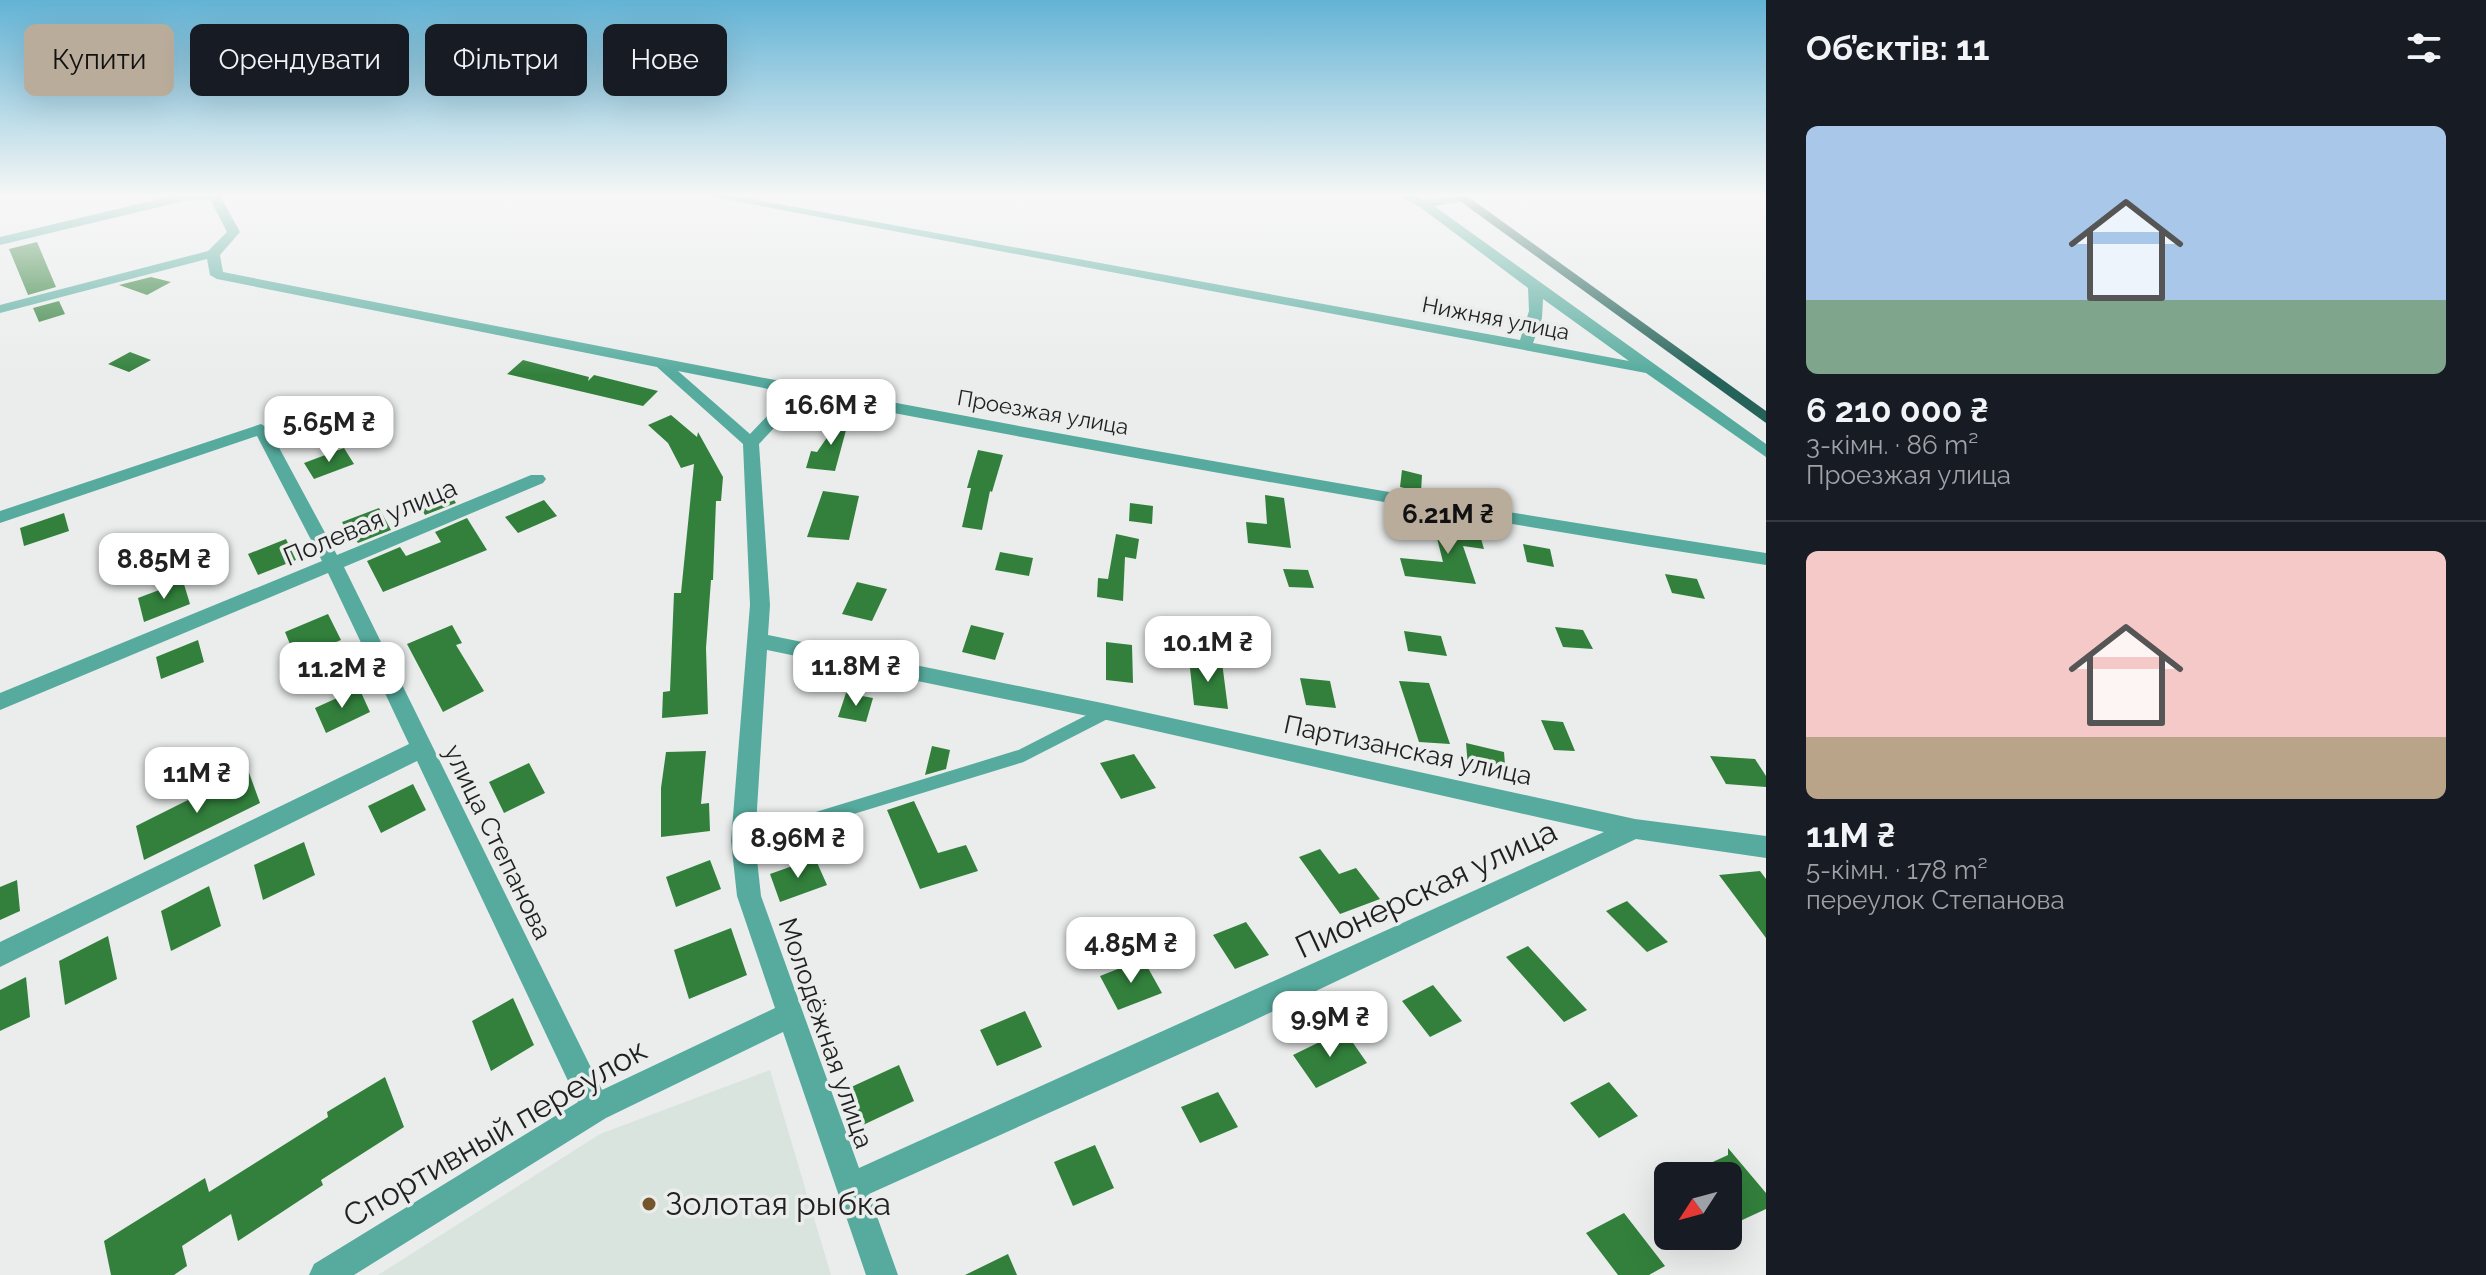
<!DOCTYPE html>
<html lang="uk">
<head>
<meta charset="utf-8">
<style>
  body { margin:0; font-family:Raleway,sans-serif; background:#242831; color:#f1f3f6; height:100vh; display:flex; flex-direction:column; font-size:30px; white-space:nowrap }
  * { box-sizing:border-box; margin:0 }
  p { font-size:26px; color:#9ea1a6 }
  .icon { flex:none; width:44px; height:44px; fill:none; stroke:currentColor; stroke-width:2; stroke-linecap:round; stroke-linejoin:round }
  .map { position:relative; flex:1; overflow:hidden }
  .drawer { display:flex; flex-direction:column; background:#171b24; width:720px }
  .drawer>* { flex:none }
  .guide { position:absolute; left:24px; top:24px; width:760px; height:72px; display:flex; gap:16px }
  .needle { width:52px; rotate:234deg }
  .fabs { position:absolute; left:1654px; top:1162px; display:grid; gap:16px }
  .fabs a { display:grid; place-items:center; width:88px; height:88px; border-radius:12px; background:#171b24; box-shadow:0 8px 32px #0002; font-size:40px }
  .price { position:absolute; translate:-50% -68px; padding:0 18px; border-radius:16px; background:#fff; color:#222; font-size:26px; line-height:52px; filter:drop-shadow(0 2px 4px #0008) }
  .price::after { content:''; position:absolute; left:50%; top:48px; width:24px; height:18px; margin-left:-12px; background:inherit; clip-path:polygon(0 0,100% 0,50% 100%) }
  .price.active { background:#b9ac9b; color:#111 }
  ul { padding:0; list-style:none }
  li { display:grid; align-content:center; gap:16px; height:424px; padding:0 40px }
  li+li { border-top:2px solid #363941 }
  li span { display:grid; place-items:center; height:248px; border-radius:12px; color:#555 }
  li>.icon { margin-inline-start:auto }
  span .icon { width:144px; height:144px; fill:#fffc; stroke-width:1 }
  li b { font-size:34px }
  h2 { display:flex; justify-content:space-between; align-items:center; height:96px; padding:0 40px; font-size:34px }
  .tag { padding:0 28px; border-radius:12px; background:#171b24; box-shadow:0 8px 32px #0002; font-size:28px; line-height:72px }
  .tag.active { background:#b9ac9b; color:#111 }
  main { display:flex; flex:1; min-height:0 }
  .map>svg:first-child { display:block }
  .built { fill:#d9e4df }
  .building { fill:#32803c }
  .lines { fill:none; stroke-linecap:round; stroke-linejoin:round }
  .service { stroke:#56ab9e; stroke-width:13 }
  .minor { fill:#56ab9e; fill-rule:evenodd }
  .primary { fill:#256259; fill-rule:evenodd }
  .poi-dot { fill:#75552b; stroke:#eaedec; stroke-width:3 }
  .labels { text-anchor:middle; stroke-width:7; stroke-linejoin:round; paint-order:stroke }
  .far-street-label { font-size:22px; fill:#1f201f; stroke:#eaedec }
  .street-label { font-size:26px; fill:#1f201f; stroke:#eaedec }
  .near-street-label { font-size:32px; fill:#1f201f; stroke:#eaedec }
  .near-poi-label { font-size:32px; fill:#1f201f; stroke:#eaedec; text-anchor:start }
</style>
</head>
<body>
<main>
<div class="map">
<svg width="1766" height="1275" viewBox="0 0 1766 1275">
  <rect width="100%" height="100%" fill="#eaedec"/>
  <path class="built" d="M770 1070 831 1275H378L600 1134Z"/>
  <path class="building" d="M37 242 56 287 28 295 9 249Z
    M151 277 171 282 147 295 119 285Z
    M59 301 65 314 39 322 33 308Z
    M130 352 151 360 129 372 108 364Z
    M523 360 589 377 588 381 594 375 658 391 643 406 507 374Z
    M848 407 852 408 835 471 806 468 811 451 817 452Z
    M671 415 697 437 698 432 723 477 721 501H716L713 580H711L706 648 708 714 662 718 663 692 670 691 674 593H681L694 464 681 468 668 443 648 425Z
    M344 448 354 464 314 479 304 463Z
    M978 450 1003 455 992 492 990 491 982 530 962 527 971 488H967Z
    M1402 470 1422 475 1421 492 1400 487Z
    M447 489 456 503 425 515 416 500Z
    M823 491 859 496 849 540 807 537Z
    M1265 495 1284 498 1291 548 1248 543 1246 522 1267 524Z
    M544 500 557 516 518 533 505 517Z
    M1130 503 1153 506 1152 524 1129 521Z
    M379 508 391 530 358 543 356 540 352 541 342 522Z
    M64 513 69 531 24 546 20 528Z
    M467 518 487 550 383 592 367 561 400 547 406 556 441 542 435 532Z
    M1433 522 1478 528 1484 549 1463 546 1476 584 1405 576 1400 558 1443 562Z
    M1116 534 1139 539 1136 559 1125 557 1123 601 1097 597 1098 578 1108 579Z
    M286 539 296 560 258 575 248 554Z
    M1523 544 1550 549 1554 567 1527 562Z
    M1000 552 1033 558 1029 576 995 570Z
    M1283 569 1308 570 1314 588 1289 587Z
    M1665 574 1697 579 1705 599 1672 593Z
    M183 581 190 604 144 622 138 598Z
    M857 582 887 589 872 621 842 614Z
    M328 614 341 640 296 659 285 632Z
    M452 625 462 643 456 645 484 691 443 712 407 644Z
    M971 625 1004 633 995 660 962 652Z
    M1555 627 1583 630 1593 649 1563 647Z
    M1404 631 1441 636 1447 656 1408 651Z
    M198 640 204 662 161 679 156 657Z
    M1106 642 1132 645 1133 683 1106 680Z
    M1189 659 1222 662 1228 709 1194 705Z
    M1300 678 1330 681 1336 708 1306 705Z
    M1399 681 1429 683 1450 744 1419 742Z
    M359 688 370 712 326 733 315 708Z
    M846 693 873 698 866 722 838 717Z
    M1541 720 1563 722 1575 751 1554 750Z
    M1466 743 1504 752 1506 777 1468 767Z
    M932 746 950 750 946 769 925 775Z
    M706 751 701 804 709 803 710 831 661 837V788L666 752Z
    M1134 754 1156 788 1121 799 1100 763Z
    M1710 756 1755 759 1766 776V787L1726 784Z
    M529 763 545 793 504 813 489 782Z
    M248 770 260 803 144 860 136 826Z
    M413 784 426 810 381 833 368 806Z
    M914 801 938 853 966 845 978 871 920 889 887 810Z
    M304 842 315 875 263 900 254 865Z
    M1320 849 1339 874 1356 868 1380 899 1340 914 1299 857Z
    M815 858 827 885 780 902 770 874Z
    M710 860 721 889 676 907 666 877Z
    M1760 871 1766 879V938L1719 875Z
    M17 880 20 911 0 920V887Z
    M209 886 221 926 171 951 161 911Z
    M1627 901 1668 942 1647 952 1606 911Z
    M1246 922 1269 955 1235 969 1213 935Z
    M731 928 747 975 689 999 674 950Z
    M108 936 117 979 65 1005 59 961Z
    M1528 946 1587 1010 1564 1022 1506 957Z
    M1143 959 1162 993 1118 1010 1100 976Z
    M26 977 30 1017 0 1031V990Z
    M1433 985 1462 1021 1430 1037 1402 1001Z
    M513 998 534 1045 491 1071 472 1021Z
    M1025 1011 1042 1047 997 1066 980 1030Z
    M1344 1030 1367 1063 1316 1088 1293 1055Z
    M899 1065 914 1101 863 1125 849 1088Z
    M385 1077 404 1127 321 1180 323 1185 238 1241 231 1214 182 1246 187 1266 174 1275H111L104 1241 205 1178 209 1192 328 1117 327 1112Z
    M1609 1082 1638 1116 1599 1138 1570 1103Z
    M1218 1092 1238 1127 1200 1143 1181 1107Z
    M1095 1145 1114 1188 1073 1206 1054 1162Z
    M1728 1148 1766 1193V1209L1738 1222 1728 1210V1176H1682L1728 1155Z
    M1624 1213 1665 1266 1649 1275H1618L1586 1233Z
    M1008 1254 1017 1275H965Z"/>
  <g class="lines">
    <path class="service" d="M743 841 1021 756 1107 712"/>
    <path class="minor" d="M172 196H220L240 232 220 255 223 272C736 374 1249 474 1766 553V565C1444 515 1124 457 804 396L759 444 770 605 768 635 1107 704 1635 819 1766 836V858L1636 839 1242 1026 869 1194 898 1275H866L783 1032 606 1118 354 1275H309L314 1264 578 1102 417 761 0 967V942L409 744 328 573 0 710V693L322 561 257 436 0 523V511L261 424 269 429 337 555 531 475H543L546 479 543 483 344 567 602 1090 775 1008 737 896 731 841 750 605 743 444 657 367 217 279 210 275 207 259 0 313V305L208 251 227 232 210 199 184 201 0 245V237ZM678 371 789 393 750 434ZM767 650 1107 720 1604 832 859 1168 761 896 755 841Z
      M708 196H735L1520 340 1529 311 1528 288 1420 207 1399 196H1416L1425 200 1467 196 1466 201 1434 206 1766 444V457L1646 373ZM1543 299 1629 361 1533 343 1542 318Z"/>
    <path class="primary" d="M1453 196H1467L1766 411V423Z"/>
  </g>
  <linearGradient id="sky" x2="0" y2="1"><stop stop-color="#63b3d5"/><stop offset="0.52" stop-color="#f6f7f6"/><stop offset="1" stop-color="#f6f7f6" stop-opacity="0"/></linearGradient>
  <rect width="1766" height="375" fill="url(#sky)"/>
  <circle class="poi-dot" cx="649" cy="1204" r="8"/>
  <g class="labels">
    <g class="far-street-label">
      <text transform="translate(1496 318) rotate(11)" y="8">Нижняя улица</text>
      <text transform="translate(1043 412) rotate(10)" y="8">Проезжая улица</text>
    </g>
    <g class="street-label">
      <text transform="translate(370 522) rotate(-23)" y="9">Полевая улица</text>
      <text transform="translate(1408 750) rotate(12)" y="9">Партизанская улица</text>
      <text transform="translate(498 842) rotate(64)" y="9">улица Степанова</text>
      <text transform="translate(826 1033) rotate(71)" y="9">Молодёжная улица</text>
    </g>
    <g class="near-street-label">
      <text transform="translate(1426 889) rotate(-25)" y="11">Пионерская улица</text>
      <text transform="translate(495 1133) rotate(-30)" y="11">Спортивный переулок</text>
    </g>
    <g class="near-poi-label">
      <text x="665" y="1215">Золотая рыбка</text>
    </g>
  </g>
</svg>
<div class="fabs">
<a><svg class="needle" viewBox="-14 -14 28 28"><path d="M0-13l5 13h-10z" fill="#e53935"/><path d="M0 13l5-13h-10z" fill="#9ea1a6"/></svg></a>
</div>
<b class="price" style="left:831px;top:447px">16.6M ₴</b>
<b class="price" style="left:329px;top:464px">5.65M ₴</b>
<b class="price active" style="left:1448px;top:556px">6.21M ₴</b>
<b class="price" style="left:164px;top:601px">8.85M ₴</b>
<b class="price" style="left:1208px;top:684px">10.1M ₴</b>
<b class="price" style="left:856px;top:708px">11.8M ₴</b>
<b class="price" style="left:342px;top:710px">11.2M ₴</b>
<b class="price" style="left:197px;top:815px">11M ₴</b>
<b class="price" style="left:798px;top:880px">8.96M ₴</b>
<b class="price" style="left:1131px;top:985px">4.85M ₴</b>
<b class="price" style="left:1330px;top:1059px">9.9M ₴</b>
<div class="guide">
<a class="tag active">Купити</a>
<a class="tag">Орендувати</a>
<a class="tag">Фільтри</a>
<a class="tag">Нове</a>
</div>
</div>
<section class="drawer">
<h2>Об’єктів: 11<svg class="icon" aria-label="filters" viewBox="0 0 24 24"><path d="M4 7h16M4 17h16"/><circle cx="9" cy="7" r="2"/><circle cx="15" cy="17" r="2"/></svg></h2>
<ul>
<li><span style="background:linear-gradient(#a9c7e8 70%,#7fa58c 0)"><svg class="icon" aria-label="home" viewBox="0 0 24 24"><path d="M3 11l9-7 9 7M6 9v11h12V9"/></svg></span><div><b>6 210 000 ₴</b><p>3-кімн. · 86 m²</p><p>Проезжая улица</p></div></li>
<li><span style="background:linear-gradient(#f6c9c9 75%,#b9a48a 0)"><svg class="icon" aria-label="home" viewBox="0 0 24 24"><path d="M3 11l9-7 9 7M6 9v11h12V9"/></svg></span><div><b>11M ₴</b><p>5-кімн. · 178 m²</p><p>переулок Степанова</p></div></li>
</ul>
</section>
</main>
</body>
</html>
